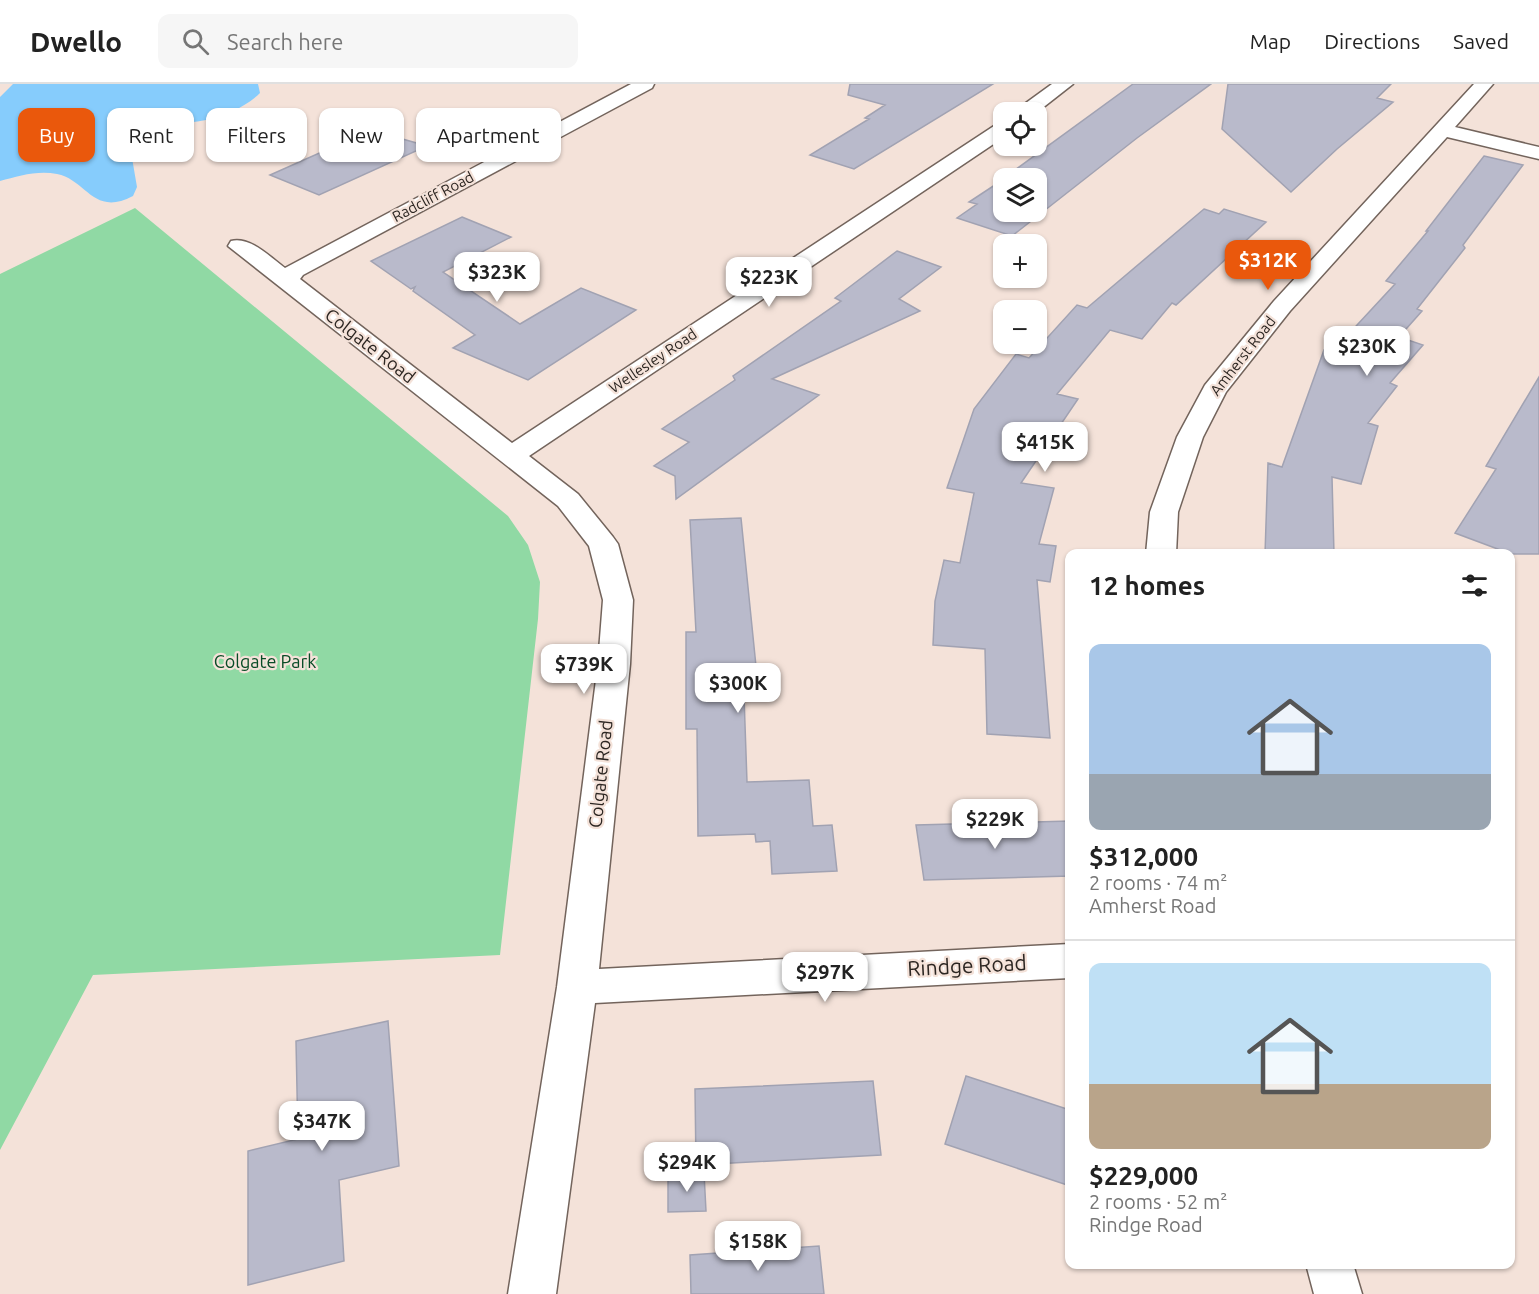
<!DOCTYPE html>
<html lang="en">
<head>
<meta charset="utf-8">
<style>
  body { margin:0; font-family:Ubuntu,sans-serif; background:#f6f6f6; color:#222; height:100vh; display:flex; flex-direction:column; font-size:22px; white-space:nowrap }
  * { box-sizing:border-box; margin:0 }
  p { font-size:20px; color:#767676 }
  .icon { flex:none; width:33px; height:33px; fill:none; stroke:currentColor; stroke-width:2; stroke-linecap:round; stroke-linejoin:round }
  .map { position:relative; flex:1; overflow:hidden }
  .details { position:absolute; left:1065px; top:465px; width:450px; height:720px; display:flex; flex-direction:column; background:#fff; border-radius:12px; box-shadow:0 2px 4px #0004 }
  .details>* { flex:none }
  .banner { position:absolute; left:18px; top:24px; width:570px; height:54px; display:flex; gap:12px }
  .fabs { position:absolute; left:993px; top:18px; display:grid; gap:12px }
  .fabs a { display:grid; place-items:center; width:54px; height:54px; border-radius:12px; background:#fff; box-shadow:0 2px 4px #0004; font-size:30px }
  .price { position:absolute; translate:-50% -51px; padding:0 14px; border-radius:12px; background:#fff; color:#222; font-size:20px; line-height:39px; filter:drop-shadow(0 2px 3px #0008) }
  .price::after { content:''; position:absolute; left:50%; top:36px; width:18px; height:14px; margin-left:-9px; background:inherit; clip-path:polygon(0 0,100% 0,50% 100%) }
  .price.on { background:#ea580c; color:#fff }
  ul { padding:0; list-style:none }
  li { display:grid; align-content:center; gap:12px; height:318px; padding:0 24px }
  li+li { border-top:2px solid #e0e0e0 }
  li span { display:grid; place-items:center; height:186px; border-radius:12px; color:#555 }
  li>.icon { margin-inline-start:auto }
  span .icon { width:108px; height:108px; fill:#fffc; stroke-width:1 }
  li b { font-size:26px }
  h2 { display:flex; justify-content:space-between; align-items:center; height:72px; padding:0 24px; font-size:26px }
  .chip { padding:0 21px; border-radius:12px; background:#fff; box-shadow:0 2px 4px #0004; font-size:21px; line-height:54px }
  .chip.on { background:#ea580c; color:#fff }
  header { display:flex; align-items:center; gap:36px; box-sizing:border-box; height:84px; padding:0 30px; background:#fff; border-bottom:2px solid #e0e0e0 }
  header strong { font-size:28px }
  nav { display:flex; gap:33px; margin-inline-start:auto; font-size:21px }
  .search { width:420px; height:54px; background:#f6f6f6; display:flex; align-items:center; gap:15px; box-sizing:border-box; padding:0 21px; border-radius:12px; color:#767676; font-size:22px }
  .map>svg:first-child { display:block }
  .green { fill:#90d9a4 }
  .water { fill:#86ccfc }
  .building { fill:#b9bacb; stroke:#a1a2b2; stroke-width:1.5 }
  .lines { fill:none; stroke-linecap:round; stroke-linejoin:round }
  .minor-casing { stroke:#73645c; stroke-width:3 }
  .minor { fill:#fff; fill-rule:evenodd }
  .labels { text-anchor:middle; stroke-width:4.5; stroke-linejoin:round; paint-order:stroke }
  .far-street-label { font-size:15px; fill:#2c2622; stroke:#f4e2d9 }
  .street-label { font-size:18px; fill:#2c2622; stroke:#f4e2d9 }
  .park-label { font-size:18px; fill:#084c26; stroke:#f4e2d9 }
  .near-street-label { font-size:21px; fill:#2c2622; stroke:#f4e2d9 }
</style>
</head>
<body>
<header>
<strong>Dwello</strong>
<div class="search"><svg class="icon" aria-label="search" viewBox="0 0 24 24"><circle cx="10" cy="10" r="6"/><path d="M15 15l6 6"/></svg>Search here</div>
<nav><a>Map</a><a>Directions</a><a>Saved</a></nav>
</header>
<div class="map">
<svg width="1539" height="1210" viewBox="0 0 1539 1210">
  <rect width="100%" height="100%" fill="#f4e2d9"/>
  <path class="green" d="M135 124 508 432 528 461 540 498 538 535 500 871 93 891 0 1066V190Z"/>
  <path class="water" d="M13 0H258L260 9C247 22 223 33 206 36 183 41 162 37 141 47L132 74 137 103 133 112C93 133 87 96 57 90 38 86 18 92 0 97V13Z"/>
  <path class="building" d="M850 0H993L854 85 810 71 869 35 865 34 885 21 848 11Z
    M1133 0H1211L1137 54 1012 152 957 134 977 120 969 118 1004 95V128H1036V94H1004Z
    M1228 0H1391L1377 14 1393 18 1337 65 1291 108 1222 45Z
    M371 46 427 62 319 111 270 91Z
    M1484 72 1523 81 1463 161 1465 164 1417 225 1422 227 1399 253 1423 261 1390 299 1397 302 1368 339 1378 342 1361 400 1332 393 1334 470H1265L1268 379 1282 383 1324 266 1332 268 1395 200 1386 197 1428 147H1426Z
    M1204 125 1219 130 1224 125 1266 138 1176 221 1172 219 1142 255 1110 246 1057 310 1078 315 1021 399 1054 404 1039 460 1056 462 1050 498 1037 496 1050 654 987 650 985 565 933 561 935 517 944 476 960 479 974 409 947 404 974 325 1016 270 1029 274 1077 221 1087 224Z
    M462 133 511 153 443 188 520 240 581 204 636 226 528 296 453 264 475 251 413 207 415 203 411 205 371 177Z
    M897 167 941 183 899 215 920 227 772 295 819 311 676 415 675 392 654 382 689 358 662 345 735 296 733 292 841 217 835 214Z
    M1539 293V470H1511L1455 449 1496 385 1486 382Z
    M741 434 756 582 743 583 747 698 809 696 813 742 832 741 837 787 772 790 770 757 756 758 755 750 698 752 697 645H686V548H696L690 436Z
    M1070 737V792L924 796 916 741Z
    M388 937 399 1082 339 1096 344 1177 248 1201V1067L298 1055 296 957Z
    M966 992 1070 1026V1102L945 1060Z
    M873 997 881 1071 696 1081 695 1005Z
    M704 1089 706 1127 668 1128V1092Z
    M819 1162 824 1210H691L690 1171Z"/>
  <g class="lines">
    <g class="minor-casing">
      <path id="minor" d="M631 0H654L652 4 303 191 300 195 512 359 997 40 1004 38V53L529 372 578 410 613 453 618 460 633 516 630 580 599 885 1070 860V894L595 919 556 1210H508L557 903 598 580 603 516 589 462 558 422 228 162 231 157C250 152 270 173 285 184Z
        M1052 0H1073L1036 29 1017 28 1019 24Z
        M1474 0H1493L1455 43 1539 63V75L1447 53 1290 227 1226 308 1203 353 1178 428 1176 470H1146L1150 428 1177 353 1205 301 1274 217Z
        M1306 1180H1353L1362 1210H1314Z"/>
    </g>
    <use href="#minor" class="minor"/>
  </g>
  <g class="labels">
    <g class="far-street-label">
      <text transform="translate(433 113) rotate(-28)" y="5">Radcliff Road</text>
      <text transform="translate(1243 272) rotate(-52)" y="5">Amherst Road</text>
      <text transform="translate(653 277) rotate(-34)" y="5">Wellesley Road</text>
    </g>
    <g class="street-label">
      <text transform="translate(370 262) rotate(38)" y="6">Colgate Road</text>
      <text transform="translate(601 690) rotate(-84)" y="6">Colgate Road</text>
    </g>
    <g class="park-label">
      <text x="265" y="584">Colgate Park</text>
    </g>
    <g class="near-street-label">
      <text transform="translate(967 882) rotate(-3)" y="7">Rindge Road</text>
    </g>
  </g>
</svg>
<div class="fabs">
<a><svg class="icon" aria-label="locate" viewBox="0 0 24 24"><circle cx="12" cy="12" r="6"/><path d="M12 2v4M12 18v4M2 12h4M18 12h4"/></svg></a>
<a><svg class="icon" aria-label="layers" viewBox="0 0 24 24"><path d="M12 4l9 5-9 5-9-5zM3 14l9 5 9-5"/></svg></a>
<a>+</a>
<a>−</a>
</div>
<b class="price on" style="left:1268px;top:207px">$312K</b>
<b class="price" style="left:497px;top:219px">$323K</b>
<b class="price" style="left:769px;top:224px">$223K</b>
<b class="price" style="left:1367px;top:293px">$230K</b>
<b class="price" style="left:1045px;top:389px">$415K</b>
<b class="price" style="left:584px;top:611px">$739K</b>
<b class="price" style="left:738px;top:630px">$300K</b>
<b class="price" style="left:995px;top:766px">$229K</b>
<b class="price" style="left:825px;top:919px">$297K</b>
<b class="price" style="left:322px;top:1068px">$347K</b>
<b class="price" style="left:687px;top:1109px">$294K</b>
<b class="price" style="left:758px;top:1188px">$158K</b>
<div class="banner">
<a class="chip on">Buy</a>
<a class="chip">Rent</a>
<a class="chip">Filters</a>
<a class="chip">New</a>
<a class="chip">Apartment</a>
</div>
<section class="details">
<h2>12 homes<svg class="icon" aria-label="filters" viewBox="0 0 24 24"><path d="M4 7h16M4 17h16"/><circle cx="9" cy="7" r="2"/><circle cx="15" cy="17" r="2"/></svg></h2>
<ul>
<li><span style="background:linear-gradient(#a9c7e8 70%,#9aa5b1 0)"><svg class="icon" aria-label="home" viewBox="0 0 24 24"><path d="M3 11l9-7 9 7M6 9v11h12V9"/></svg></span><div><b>$312,000</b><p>2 rooms · 74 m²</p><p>Amherst Road</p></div></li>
<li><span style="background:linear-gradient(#bfe0f5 65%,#b9a48a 0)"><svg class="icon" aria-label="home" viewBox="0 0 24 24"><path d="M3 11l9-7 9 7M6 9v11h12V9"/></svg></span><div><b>$229,000</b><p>2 rooms · 52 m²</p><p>Rindge Road</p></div></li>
</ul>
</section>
</div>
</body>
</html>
